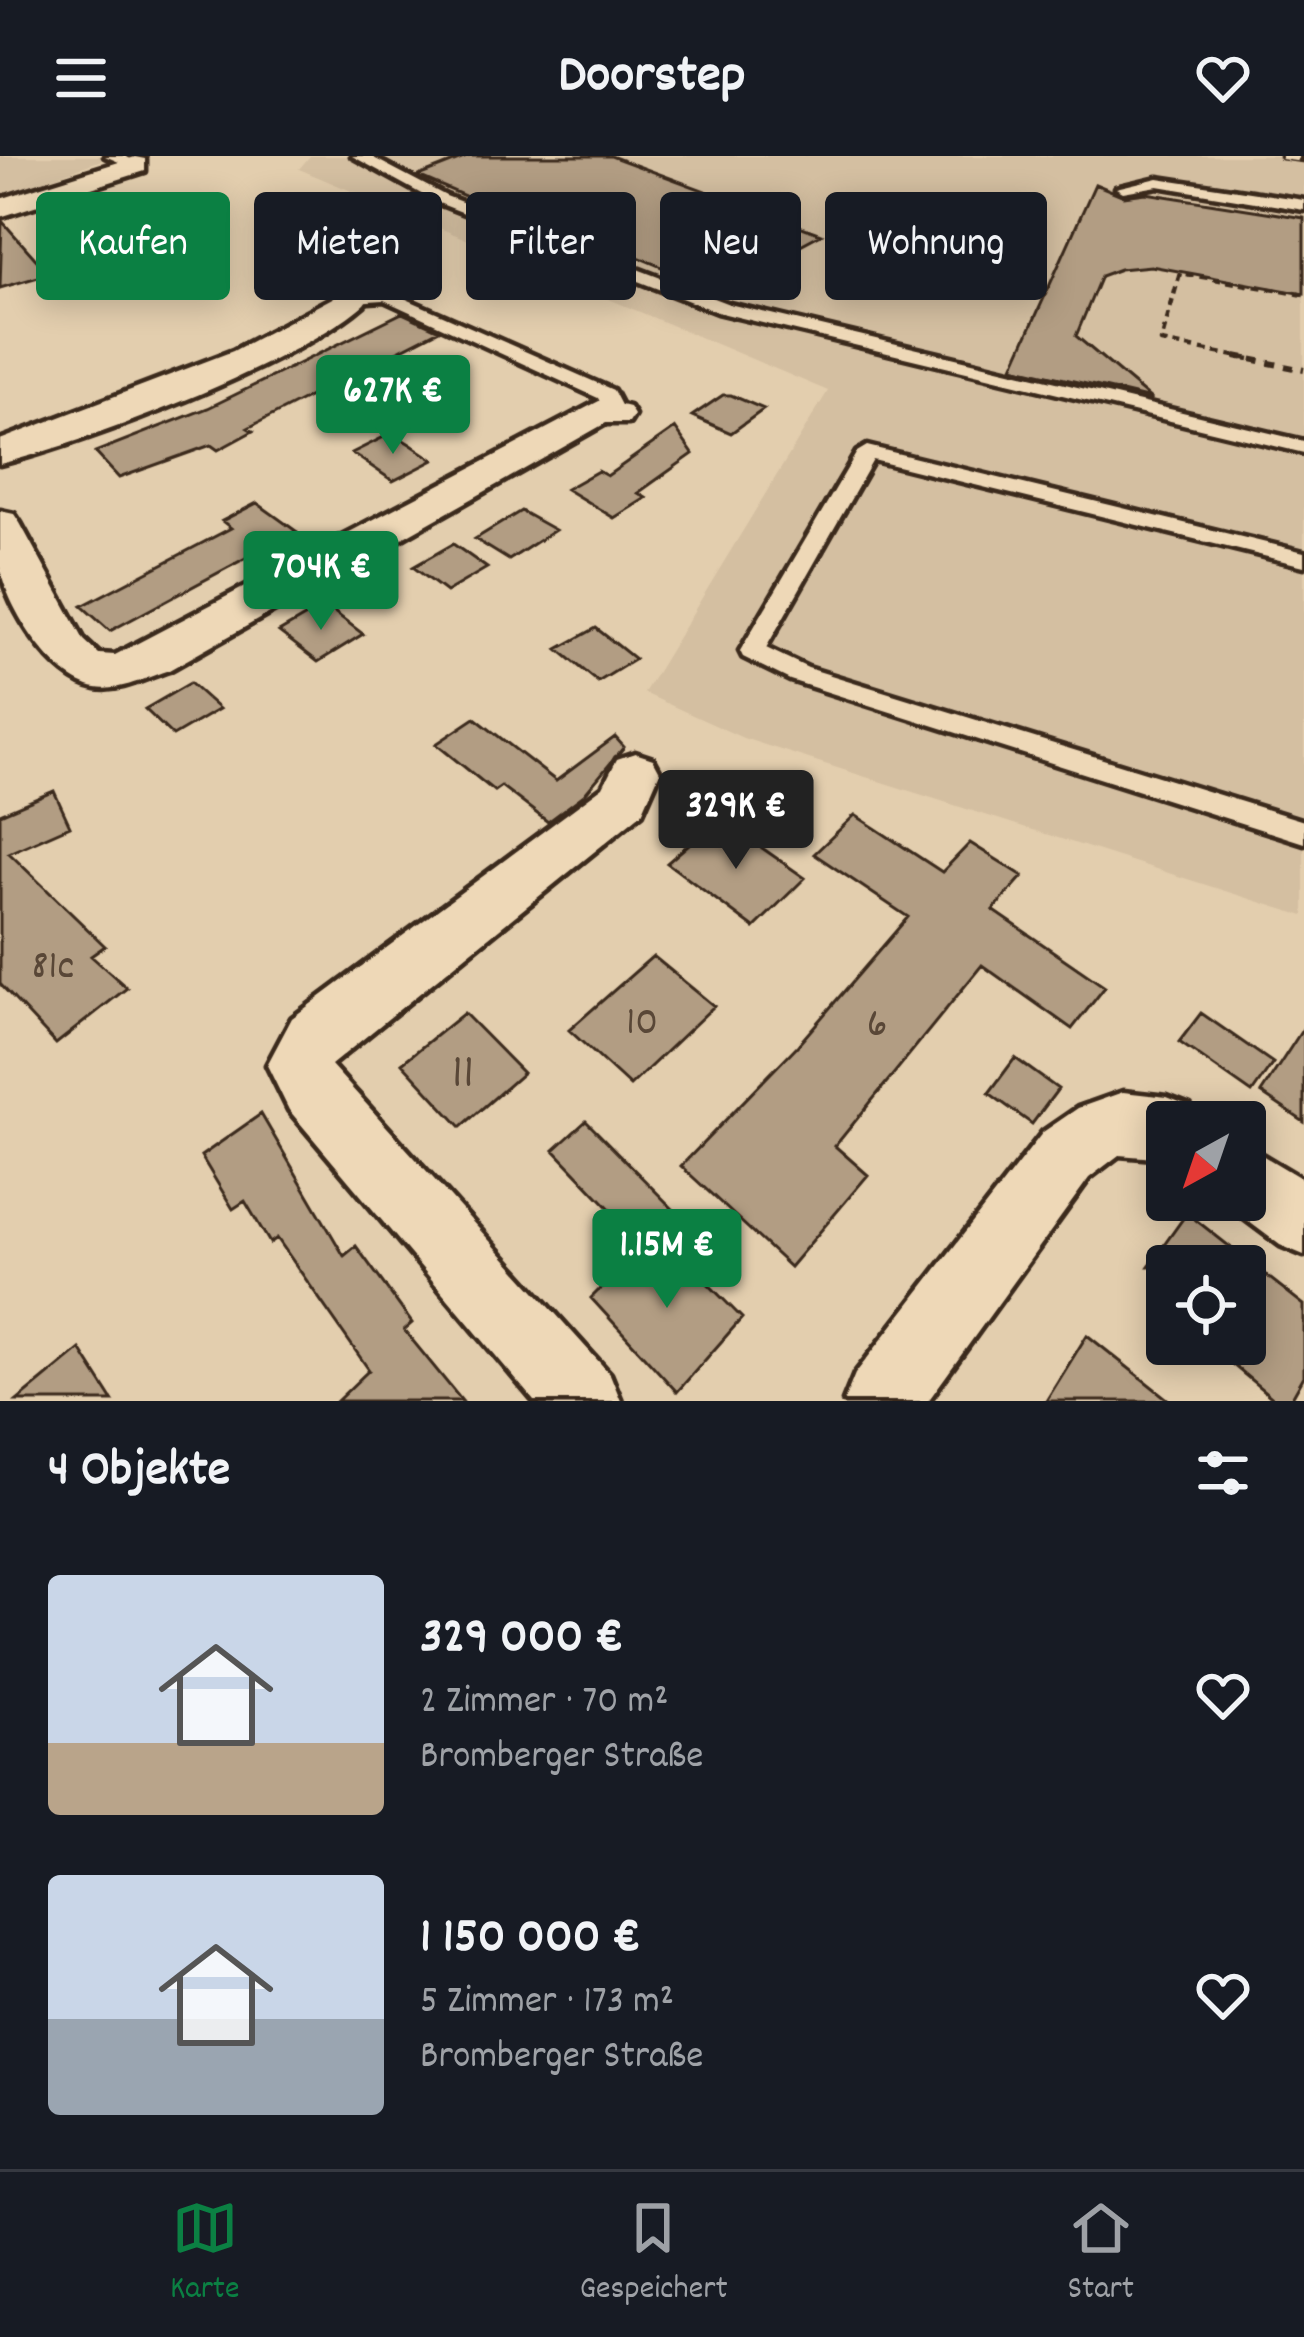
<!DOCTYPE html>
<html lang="de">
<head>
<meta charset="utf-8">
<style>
  body { margin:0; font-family:Dekko,sans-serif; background:#242831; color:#f1f3f6; height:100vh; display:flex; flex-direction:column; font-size:45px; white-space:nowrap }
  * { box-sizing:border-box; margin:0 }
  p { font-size:39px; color:#9ea1a6 }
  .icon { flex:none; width:66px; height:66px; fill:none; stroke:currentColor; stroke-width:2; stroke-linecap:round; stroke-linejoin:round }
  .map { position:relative; height:1245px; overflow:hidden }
  .details { display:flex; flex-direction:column; background:#171b24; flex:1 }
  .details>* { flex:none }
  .guide { position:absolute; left:36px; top:36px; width:1233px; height:108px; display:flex; gap:24px }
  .needle { width:78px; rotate:220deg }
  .controls { position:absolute; left:1146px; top:945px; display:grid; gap:24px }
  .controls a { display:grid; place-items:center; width:120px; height:120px; border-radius:12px; background:#171b24; box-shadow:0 6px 30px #0003; font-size:60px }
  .price { position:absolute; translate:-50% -102px; padding:0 27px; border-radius:12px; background:#0b8043; color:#fff; font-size:39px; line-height:78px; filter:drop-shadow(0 3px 6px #0008) }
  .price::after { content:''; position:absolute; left:50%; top:72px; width:36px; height:27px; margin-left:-18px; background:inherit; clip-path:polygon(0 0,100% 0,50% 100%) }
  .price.selected { background:#222; color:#fff }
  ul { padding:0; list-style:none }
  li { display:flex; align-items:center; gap:36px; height:300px; padding:0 48px }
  li span { display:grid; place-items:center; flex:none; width:336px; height:240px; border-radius:12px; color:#555 }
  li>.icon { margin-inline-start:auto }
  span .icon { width:144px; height:144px; fill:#fffc; stroke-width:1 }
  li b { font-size:51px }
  h2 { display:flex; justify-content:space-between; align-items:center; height:144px; padding:0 48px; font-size:51px }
  .tag { padding:0 42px; border-radius:12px; background:#171b24; box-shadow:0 6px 30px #0003; font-size:42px; line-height:108px }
  .tag.selected { background:#0b8043; color:#fff }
  header { display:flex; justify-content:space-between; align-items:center; height:156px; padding:0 48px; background:#171b24; font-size:54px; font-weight:700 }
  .tab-bar { display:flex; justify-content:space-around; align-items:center; height:168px; border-top:3px solid #363941; background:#171b24; font-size:33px; color:#9ea1a6 }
  .tab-bar a { display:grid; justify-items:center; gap:6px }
  .tab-bar .selected { color:#0b8043 }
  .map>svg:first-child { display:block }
  .built { fill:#d4bfa1 }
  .building { fill:#b29d83; stroke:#3b2a1e; stroke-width:3 }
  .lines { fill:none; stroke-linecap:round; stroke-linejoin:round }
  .service-casing { stroke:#3b2a1e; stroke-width:9 }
  .minor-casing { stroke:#3b2a1e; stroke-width:9 }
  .path-far1 { stroke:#3b2a1e; stroke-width:4.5; stroke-dasharray:8 6; stroke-linecap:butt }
  .path { stroke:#3b2a1e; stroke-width:6; stroke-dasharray:9 8; stroke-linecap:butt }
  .service { fill:#eed8b7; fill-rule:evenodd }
  .minor { fill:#eed8b7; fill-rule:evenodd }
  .rail-casing { stroke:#3b2a1e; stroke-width:9 }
  .rail { stroke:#eed8b7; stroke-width:6; stroke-dasharray:16; stroke-linecap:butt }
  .labels { text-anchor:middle; stroke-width:9; stroke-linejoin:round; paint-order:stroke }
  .number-label { font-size:42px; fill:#594737 }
  .near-number-label { font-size:51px; fill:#594737 }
</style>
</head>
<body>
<header><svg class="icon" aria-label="menu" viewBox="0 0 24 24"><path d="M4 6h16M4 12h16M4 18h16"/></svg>Doorstep<svg class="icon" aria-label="heart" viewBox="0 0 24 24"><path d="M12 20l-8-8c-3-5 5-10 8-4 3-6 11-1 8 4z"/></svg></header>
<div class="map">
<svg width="1304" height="1245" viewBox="0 0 1304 1245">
  <rect width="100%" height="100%" fill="#e3ceae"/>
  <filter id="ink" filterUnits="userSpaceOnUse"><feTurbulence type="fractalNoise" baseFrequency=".00833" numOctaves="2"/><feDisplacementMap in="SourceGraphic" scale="24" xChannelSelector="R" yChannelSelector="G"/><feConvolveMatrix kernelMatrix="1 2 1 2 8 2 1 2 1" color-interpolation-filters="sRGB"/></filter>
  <g filter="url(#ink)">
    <path class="built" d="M0 0H113L0 40Z
      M310 0H1304V760L743 582 644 537 828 235 299 13Z"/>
    <path class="building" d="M469 0H611L821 78 716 134 520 51 504 57 418 20Z
      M1095 28 1124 40 1146 37 1304 62V138L1151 110 1120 113 1101 120 1076 180 1151 243 1013 211Z
      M2 65 49 118 0 132Z
      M402 157 439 174 248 272 253 275 218 294 211 289 119 322 95 296 208 252Z
      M723 239H731L764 253 731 277 692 260Z
      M675 272 693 298 638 337 646 342 614 362 566 333 598 315 607 320Z
      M392 277 410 288 434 304 393 325 352 297Z
      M257 347 296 375 110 475 82 450 231 372 222 365Z
      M521 355 555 374 509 404 475 383Z
      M453 388 487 412 446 436 413 411Z
      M325 449 363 478 318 506 279 476Z
      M596 472 635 503 598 526 558 493Z
      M190 527 219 553 173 580 145 553Z
      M475 562 556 625 615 581 624 591 584 639 548 666 501 630 494 635 436 588Z
      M54 635 70 670 9 697 105 790 91 800 127 832 56 888 0 828V658Z
      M855 659 942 716 970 687 1023 720 993 754 1105 831 1072 873 982 809 835 990 868 1019 790 1111 681 1010 798 889 908 761 814 698Z
      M719 662 805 722 754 772 667 707Z
      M653 800 714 850 630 930 569 874Z
      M464 857 523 917 461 971 402 907Z
      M1201 857 1273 907 1252 937 1179 886Z
      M1304 871V966L1261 937Z
      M1015 902 1058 933 1032 968 989 937Z
      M261 958 344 1100 356 1090 412 1167 404 1174 462 1245H337L369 1214 277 1082 270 1087 245 1045 233 1053 201 1000Z
      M586 965 674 1054 642 1086 554 994Z
      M1187 1057 1304 1149V1220L1290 1245H1276L1208 1188H1245V1110H1149Z
      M657 1076 742 1162 677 1236 591 1142Z
      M1087 1179 1170 1245H1046Z
      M80 1193 113 1245H17Z"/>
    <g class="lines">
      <g class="service-casing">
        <path id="service" d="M105 0H125L142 9 135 13Z
          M352 0H370L446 40 729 148 1304 285V297L717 156 436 46Z
          M1158 22 1304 44V54L1158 30 1123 36 1116 32Z
          M386 134 613 234 626 259 609 263 598 242 384 144 353 146 344 141 353 136Z
          M867 290 1304 396V410L873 304 766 492 808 512 1304 665V687L790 524 743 501 740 495 857 296Z"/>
      </g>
      <g class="minor-casing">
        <path id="minor" d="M135 1 145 3V15L0 61V43Z
          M353 131 369 141 364 148C297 207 90 286 0 308V284L233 195Z
          M601 244 629 251 634 259 629 267H606L169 514C147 521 120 536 96 532 54 525 7 452 0 411 0 394 0 373 0 355L14 358 20 367 84 484 99 498 115 499Z
          M635 597 653 603 660 616 642 657 331 909 610 1218 621 1245H534L289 954 267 909 292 862 603 631 617 603Z
          M1123 936 1167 941 1190 950 1197 966H1167V1003L1119 999 1089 1022 928 1245H844L855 1218 1043 976 1078 952Z
          M1245 989 1304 1024V1099L1280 1089 1221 1045 1245 1044Z"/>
      </g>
      <path class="path-far1" d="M1250 203 1161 186 1180 117 1304 139"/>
      <path class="path" d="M1235 200 1304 214"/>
      <use href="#service" class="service"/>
      <use href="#minor" class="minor"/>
      <g class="rail-casing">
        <path id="rail" d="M1282 0 1304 3"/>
      </g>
      <use href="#rail" class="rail"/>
    </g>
  </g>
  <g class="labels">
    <g class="number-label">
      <text x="53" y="821">81c</text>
      <text x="642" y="877">10</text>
      <text x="877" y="879">6</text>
    </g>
    <g class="near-number-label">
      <text x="463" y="930">11</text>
    </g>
  </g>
</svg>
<div class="controls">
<a><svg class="needle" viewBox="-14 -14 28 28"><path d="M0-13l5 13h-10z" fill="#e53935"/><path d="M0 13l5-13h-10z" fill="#9ea1a6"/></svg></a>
<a><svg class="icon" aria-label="locate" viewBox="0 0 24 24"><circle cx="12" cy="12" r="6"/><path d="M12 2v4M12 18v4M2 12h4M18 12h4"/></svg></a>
</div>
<b class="price" style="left:393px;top:301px">627K €</b>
<b class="price" style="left:321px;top:477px">704K €</b>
<b class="price selected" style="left:736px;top:716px">329K €</b>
<b class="price" style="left:667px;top:1155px">1.15M €</b>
<div class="guide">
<a class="tag selected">Kaufen</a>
<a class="tag">Mieten</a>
<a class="tag">Filter</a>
<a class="tag">Neu</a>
<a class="tag">Wohnung</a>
</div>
</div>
<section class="details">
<h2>4 Objekte<svg class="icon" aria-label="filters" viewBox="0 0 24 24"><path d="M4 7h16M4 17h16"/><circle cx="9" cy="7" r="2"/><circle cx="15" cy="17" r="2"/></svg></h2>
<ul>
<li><span style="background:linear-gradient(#c9d6e8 70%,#b9a48a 0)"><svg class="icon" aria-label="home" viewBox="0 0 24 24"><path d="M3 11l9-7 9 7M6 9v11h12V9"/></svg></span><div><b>329 000 €</b><p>2 Zimmer · 70 m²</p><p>Bromberger Straße</p></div><svg class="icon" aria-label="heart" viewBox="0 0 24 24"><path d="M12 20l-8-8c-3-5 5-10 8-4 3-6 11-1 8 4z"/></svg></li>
<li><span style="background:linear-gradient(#c9d6e8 60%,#9aa5b1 0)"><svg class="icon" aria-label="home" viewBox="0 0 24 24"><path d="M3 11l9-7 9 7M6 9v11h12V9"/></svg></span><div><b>1 150 000 €</b><p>5 Zimmer · 173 m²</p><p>Bromberger Straße</p></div><svg class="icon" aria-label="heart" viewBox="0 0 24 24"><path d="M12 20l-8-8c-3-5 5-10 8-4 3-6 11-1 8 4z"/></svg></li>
</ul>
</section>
<nav class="tab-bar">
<a class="selected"><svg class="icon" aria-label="map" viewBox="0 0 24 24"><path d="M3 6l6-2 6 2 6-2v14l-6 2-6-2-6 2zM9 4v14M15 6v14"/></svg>Karte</a>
<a><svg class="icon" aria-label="saved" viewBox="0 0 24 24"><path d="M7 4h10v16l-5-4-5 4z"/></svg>Gespeichert</a>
<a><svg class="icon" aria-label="home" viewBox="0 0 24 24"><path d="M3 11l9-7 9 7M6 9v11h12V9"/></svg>Start</a>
</nav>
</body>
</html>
